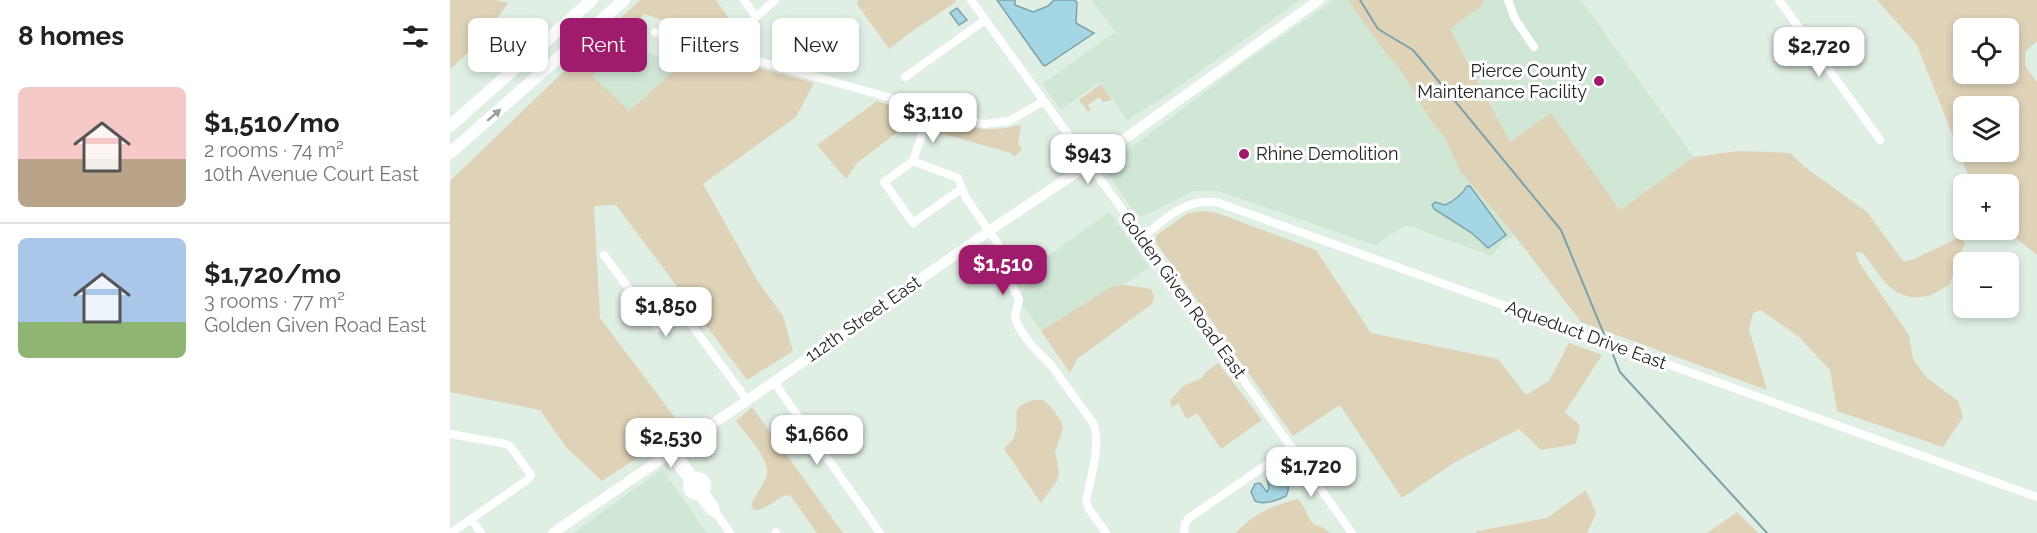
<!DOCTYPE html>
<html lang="en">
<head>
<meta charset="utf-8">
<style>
  body { margin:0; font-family:Raleway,sans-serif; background:#f6f6f6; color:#222; height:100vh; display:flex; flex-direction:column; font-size:22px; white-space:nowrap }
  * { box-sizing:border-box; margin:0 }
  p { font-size:20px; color:#767676 }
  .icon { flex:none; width:33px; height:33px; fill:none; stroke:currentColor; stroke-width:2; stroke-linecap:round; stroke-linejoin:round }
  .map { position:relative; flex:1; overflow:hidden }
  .sheet { display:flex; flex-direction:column; background:#fff; width:450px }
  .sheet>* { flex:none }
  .guide { position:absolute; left:18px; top:18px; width:570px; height:54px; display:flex; gap:12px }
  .fabs { position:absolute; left:1503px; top:18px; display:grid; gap:12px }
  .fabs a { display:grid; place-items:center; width:66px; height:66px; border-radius:9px; background:#fff; box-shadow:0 3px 9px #0003; font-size:30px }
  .price { position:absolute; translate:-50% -51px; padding:0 14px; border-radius:12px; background:#fff; color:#222; font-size:20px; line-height:39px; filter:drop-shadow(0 2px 3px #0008) }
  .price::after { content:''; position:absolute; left:50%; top:36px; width:18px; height:14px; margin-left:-9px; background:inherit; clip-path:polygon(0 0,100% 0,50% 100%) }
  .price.selected { background:#9f1b6b; color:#fff }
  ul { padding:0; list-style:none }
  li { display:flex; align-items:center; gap:18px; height:150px; padding:0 18px }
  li+li { border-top:2px solid #e0e0e0 }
  li span { display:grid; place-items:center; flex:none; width:168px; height:120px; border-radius:9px; color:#555 }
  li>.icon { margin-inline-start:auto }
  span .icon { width:72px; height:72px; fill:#fffc; stroke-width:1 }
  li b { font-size:26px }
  h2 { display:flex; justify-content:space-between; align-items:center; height:72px; padding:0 18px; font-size:26px }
  .pill { padding:0 21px; border-radius:9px; background:#fff; box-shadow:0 3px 9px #0003; font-size:21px; line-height:54px }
  .pill.selected { background:#9f1b6b; color:#fff }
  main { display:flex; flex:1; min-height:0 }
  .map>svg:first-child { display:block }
  .built { fill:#d1e7d6 }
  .green { fill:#ded2b7; fill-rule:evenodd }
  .water { fill:#a5d6e4; stroke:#7ea2aa; stroke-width:1.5 }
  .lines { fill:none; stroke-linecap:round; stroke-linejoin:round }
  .stream { stroke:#7ea2aa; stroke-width:2 }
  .minor { stroke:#fff; stroke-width:8 }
  .major { stroke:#fff; stroke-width:10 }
  .highway { stroke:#fff; stroke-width:12 }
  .oneway { fill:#9c9e9c }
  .poi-dot { fill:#9f1b6b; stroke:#fff; stroke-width:2 }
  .labels { text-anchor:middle; stroke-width:6; stroke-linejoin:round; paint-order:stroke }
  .poi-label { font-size:18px; fill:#222824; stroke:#fff; text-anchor:end }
  .street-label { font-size:18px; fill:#222824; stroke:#fff }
</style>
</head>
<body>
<main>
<section class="sheet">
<h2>8 homes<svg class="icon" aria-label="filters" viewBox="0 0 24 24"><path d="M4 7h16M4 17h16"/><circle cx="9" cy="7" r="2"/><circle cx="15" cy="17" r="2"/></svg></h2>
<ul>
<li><span style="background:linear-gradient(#f6c9c9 60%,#b9a48a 0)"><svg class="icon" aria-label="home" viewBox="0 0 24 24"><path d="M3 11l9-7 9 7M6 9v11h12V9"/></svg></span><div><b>$1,510/mo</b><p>2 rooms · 74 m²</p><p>10th Avenue Court East</p></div></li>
<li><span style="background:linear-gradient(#a9c7e8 70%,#8fb573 0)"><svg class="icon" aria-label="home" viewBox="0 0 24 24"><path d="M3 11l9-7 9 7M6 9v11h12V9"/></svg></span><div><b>$1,720/mo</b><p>3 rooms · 77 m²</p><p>Golden Given Road East</p></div></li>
</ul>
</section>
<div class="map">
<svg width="1587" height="533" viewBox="0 0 1587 533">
  <rect width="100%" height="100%" fill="#e0efe3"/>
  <path class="built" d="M642 0H850L713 98 677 120 650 82 611 110 592 84 665 32Z
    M884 0H898L934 51 952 72 980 119 995 138 1009 170 1064 236 1053 242 1042 256 959 226H955L934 239 927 246 768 191H743L692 217 684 212 658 174V165L792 64Z
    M1035 0H1131L1244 157 1170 210 1101 113 1060 142 1000 29 1030 7Z
    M170 42 231 65 179 111 143 76Z
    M659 212 699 267 598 340 566 296 576 288 569 277Z
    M212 469 257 533H123Z"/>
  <path class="green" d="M0 0H45L58 3 34 37 0 70Z
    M190 0H266L300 48 194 14 143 76 179 111 231 65 240 49 364 83 346 117 253 184 309 283 333 316 343 351 297 380 166 205 144 206 150 318 233 428 152 481 116 447 90 410 0 392V181L111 74Z
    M408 0H505L506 2 458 34 439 49 407 4Z
    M898 0H1035L1030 7 1000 29 1060 142 1101 113 1170 210 1244 157 1289 151 1340 153 1356 168 1417 212 1453 261 1462 260 1508 238 1515 242 1499 285C1493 288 1485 294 1478 296 1442 303 1432 277 1413 253L1406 252 1408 261 1459 335 1463 359 1476 377 1508 401 1513 417 1493 447 1387 411 1380 370 1349 337 1311 310 1303 313 1299 329 1317 390 1131 322 1061 231 1009 170 995 138 980 119 952 72 934 51Z
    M1427 0H1587V41L1575 52V66L1587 82V255L1567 239 1559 228 1558 184H1525L1519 177 1467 45ZM1514 28H1558V74H1514ZM1514 106H1558V152H1514Z
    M651 84 662 100 653 102 649 97 638 105 641 110 638 112 629 100Z
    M427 101 467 114 464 128 457 125 407 163 396 179 367 145Z
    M490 119C524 129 536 133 571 125L568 143 572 150 564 157 561 153 486 132Z
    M754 211 767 213 866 250 921 333 1048 359 1076 395 1099 381 1119 343 1152 355 1115 412 1130 425 1126 444 1091 450 1069 429 1005 462 952 498 890 405 843 436 705 241 707 235 738 213Z
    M675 285 701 289 704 296 702 304 627 359 620 373 591 331 663 286Z
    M768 363 812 420 771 449 747 413 738 419 735 417 729 404 730 402 722 407 720 401 733 386 752 378 756 372Z
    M583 400H593L601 407 612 422 613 430 605 451 609 473 607 481 591 503 554 449C558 444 564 440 565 434 571 415 557 409 583 400Z
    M302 407 393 533H367L340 495C326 496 319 510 304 510L301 506C305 495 313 486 317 475 321 460 295 433 286 421Z
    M1136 490 1146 513 1137 533H1026L1027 531 1097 518Z
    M848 499C853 503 858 518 864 525L870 526 881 533H786C804 513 822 506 848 499Z
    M1287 512 1308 533H1257Z"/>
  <path class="water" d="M547 0H565V5L583 12 598 6 604 0H625L627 3 626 23 644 33 595 66 593 65Z
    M507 8 517 20 509 25 500 13Z
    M1017 186H1020L1056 235 1038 248 1022 233 984 209 982 205 985 202 995 205C1004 201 1012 195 1017 186Z
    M829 472C837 476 841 488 836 496 827 501 814 505 805 501L801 492 805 484 810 483 817 492 819 488 817 477Z"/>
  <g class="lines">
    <path class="stream" d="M910 0 928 29 963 50 1111 230 1156 339
      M1160 347 1170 372 1317 533"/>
    <path class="minor" d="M294 0 306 17 325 0
      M521 0 700 248 902 533
      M1058 0 1065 19 1084 47
      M1329 0 1430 140
      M205 32 534 124 559 121 594 101
      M455 77 535 20
      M463 161 508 178 516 198 548 244 558 277 569 299 565 316 568 326 581 345 601 365 643 423C652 442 640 480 636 501L639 509 656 533
      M463 161 434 182 463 223 511 189
      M463 161 480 110
      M692 237C718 218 734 197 769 203L1587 497
      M154 255 208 328C218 321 226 313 238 320L297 400
      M324 382 430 533
      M0 434 56 444 60 446 81 475 77 480 1 533
      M219 454 260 511 267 514 264 505 225 450
      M237 486a10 10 0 1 1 20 0a10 10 0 1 1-20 0Z
      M267 514 280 533
      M21 519 31 533
      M326 533V532
      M734 533 735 524 739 518 842 447"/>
    <path class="major" d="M103 533 324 382 539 231 639 164 869 0"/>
    <path class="highway" d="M0 126 142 0
      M0 153 174 0"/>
  </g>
  <defs><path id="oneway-solid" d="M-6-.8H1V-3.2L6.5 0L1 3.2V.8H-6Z" transform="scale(1.5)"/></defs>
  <use class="oneway" href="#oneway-solid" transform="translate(44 115) rotate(-41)"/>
  <g class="poi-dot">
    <circle cx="1149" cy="81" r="6"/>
    <circle cx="794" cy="154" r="6"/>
  </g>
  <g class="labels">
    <g class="poi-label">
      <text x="1137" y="77">Pierce County<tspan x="1137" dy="21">Maintenance Facility</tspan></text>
      <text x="806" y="160" text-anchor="start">Rhine Demolition</text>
    </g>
    <g class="street-label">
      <text transform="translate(733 295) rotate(54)" y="6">Golden Given Road East</text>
      <text transform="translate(413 319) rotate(-35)" y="6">112th Street East</text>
      <text transform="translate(1136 335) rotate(20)" y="6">Aqueduct Drive East</text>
    </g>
  </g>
</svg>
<div class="fabs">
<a><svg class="icon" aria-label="locate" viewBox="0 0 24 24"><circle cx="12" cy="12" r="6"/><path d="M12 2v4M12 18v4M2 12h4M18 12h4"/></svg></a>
<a><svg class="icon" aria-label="layers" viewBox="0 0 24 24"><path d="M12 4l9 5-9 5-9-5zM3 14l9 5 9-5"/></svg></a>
<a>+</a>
<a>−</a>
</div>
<b class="price" style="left:1369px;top:78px">$2,720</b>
<b class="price" style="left:483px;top:144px">$3,110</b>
<b class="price" style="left:638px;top:185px">$943</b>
<b class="price selected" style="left:553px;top:296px">$1,510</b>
<b class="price" style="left:216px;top:338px">$1,850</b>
<b class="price" style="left:367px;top:466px">$1,660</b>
<b class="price" style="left:221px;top:469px">$2,530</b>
<b class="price" style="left:861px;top:498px">$1,720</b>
<div class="guide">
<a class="pill">Buy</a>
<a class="pill selected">Rent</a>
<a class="pill">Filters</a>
<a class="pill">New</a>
</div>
</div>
</main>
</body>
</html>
